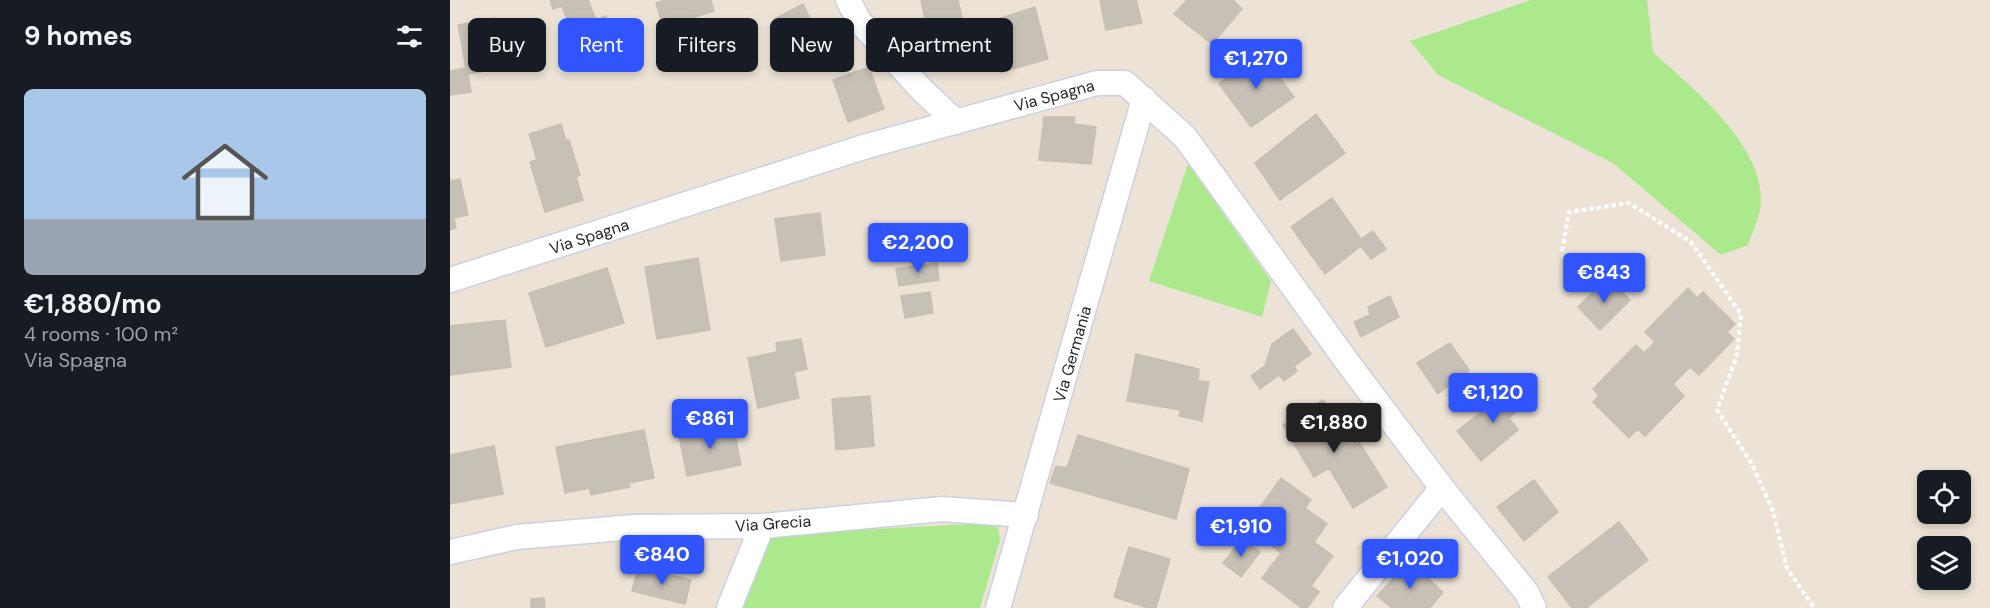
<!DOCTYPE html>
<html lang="en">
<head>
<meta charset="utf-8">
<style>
  body { margin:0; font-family:"DM Sans",sans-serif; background:#242831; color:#f1f3f6; height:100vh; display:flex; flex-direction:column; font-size:22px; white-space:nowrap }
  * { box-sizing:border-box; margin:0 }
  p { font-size:20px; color:#9ea1a6 }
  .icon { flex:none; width:33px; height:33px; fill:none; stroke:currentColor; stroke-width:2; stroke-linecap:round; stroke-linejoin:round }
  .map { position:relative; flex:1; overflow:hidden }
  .sheet { display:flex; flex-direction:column; background:#171b24; width:450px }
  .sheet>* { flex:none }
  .banner { position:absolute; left:18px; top:18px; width:570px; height:54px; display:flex; gap:12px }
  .fabs { position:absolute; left:1467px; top:470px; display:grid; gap:12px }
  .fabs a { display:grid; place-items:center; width:54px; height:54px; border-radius:9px; background:#171b24; box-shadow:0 3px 9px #0003; font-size:30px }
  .price { position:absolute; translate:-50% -51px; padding:0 14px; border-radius:6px; background:#3055ff; color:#fff; font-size:20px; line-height:39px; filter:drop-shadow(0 2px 3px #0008) }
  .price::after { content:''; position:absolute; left:50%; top:36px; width:18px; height:14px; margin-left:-9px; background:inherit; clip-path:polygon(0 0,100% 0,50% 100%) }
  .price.current { background:#222; color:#fff }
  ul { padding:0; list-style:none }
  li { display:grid; align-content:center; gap:12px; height:318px; padding:0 24px }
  li span { display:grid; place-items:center; height:186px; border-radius:9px; color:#555 }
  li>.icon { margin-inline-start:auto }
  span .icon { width:108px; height:108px; fill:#fffc; stroke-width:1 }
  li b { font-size:26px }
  h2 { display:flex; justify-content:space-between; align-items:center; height:72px; padding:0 24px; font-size:26px }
  .chip { padding:0 21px; border-radius:9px; background:#171b24; box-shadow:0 3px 9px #0003; font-size:21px; line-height:54px }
  .chip.current { background:#3055ff; color:#fff }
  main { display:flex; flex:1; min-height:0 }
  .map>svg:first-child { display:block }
  .green { fill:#abe98c }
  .building { fill:#c7c0b7; stroke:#c7bfb0; stroke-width:1.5 }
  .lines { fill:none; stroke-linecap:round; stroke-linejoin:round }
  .minor-casing { stroke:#ccd0e3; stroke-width:27 }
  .path { stroke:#fff; stroke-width:4; stroke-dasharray:4.5 3; stroke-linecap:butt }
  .minor { stroke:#fff; stroke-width:24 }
  .labels { text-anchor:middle; stroke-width:4.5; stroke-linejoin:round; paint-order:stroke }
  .street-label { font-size:16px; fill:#272727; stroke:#fff }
</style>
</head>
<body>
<main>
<section class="sheet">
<h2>9 homes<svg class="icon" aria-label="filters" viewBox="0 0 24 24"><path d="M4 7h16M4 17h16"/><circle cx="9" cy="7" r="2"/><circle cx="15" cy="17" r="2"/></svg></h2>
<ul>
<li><span style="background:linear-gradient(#a9c7e8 70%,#9aa5b1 0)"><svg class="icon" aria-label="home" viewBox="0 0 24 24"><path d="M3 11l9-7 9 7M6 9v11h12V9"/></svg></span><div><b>€1,880/mo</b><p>4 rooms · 100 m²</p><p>Via Spagna</p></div></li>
</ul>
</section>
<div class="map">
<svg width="1540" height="608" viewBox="0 0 1540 608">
  <rect width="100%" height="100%" fill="#ece3d6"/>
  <path class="green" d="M1081 0H1197L1203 52C1242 88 1312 143 1311 201 1311 215 1302 232 1298 245L1271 255 1163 163 988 75 960 41Z
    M738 164 821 281 812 317 699 281Z
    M541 523 548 528 550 540 530 608H293L315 547 319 539 325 534Z"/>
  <path class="building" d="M100 0H138L146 20 156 16 166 43 121 60 110 31 120 27 112 6 103 9Z
    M216 0H261L264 11 213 27 206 3Z
    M471 0H508L517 40 481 48Z
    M650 0H686L692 23 656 30Z
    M737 0H783L792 9 762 44 724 14Z
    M353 4 368 35 361 38 371 59 349 70 324 19Z
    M585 7 598 59 551 72 539 22Z
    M44 18 59 25 67 65 18 74 21 92 0 95V71L16 68 8 25Z
    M810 51 844 97 801 127 769 84Z
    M419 67 434 109 398 122 383 80Z
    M866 114 895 153 830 200 805 163Z
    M594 117H625L624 124 646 127 641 164 589 160Z
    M111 124 116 141 119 140 130 175 126 177 133 200 95 212 80 162 87 160 79 134Z
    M10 179 18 215 4 218 6 228 0 230V181Z
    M882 198 911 239 923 231 936 249 921 259 911 246 875 274 841 227Z
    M370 213 375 255 331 261 325 219Z
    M248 258 260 330 207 339 195 267Z
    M487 263 489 280 449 286 446 269Z
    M157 268 174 323 96 347 79 293Z
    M1158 277 1180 300 1150 330 1128 307Z
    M1238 288 1247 298 1253 292 1285 324 1277 332 1284 339 1249 375 1240 367 1223 384 1234 396 1195 436 1187 429 1179 438 1143 402 1149 395 1143 389 1186 345 1194 353 1205 342 1195 332Z
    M480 292 483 313 455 318 451 296Z
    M940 296 949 317 911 337 904 322 920 315 918 307Z
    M55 320 61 367 0 375V326Z
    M843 329 861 354 844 366 847 371 834 381 829 375 810 389 801 376 815 366 822 344Z
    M351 339 357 369 344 372 349 398 308 408 298 358 327 352 326 343Z
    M1000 343 1019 370 988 394 967 363Z
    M686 354 749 369 748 381 759 382 752 421 729 416 731 410 677 401Z
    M1065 386 1078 401 1059 418 1068 430 1031 461 1007 431Z
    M420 396 424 446 386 450 382 399Z
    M873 400 901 445 908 440 937 487 903 508 879 468 864 477 833 425Z
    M283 424 291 465 237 476 229 435Z
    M194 430 204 478 179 483 180 487 141 495 139 488 115 493 106 447Z
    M628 435 739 469 726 519 600 483 606 466 617 468Z
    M44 446 53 494 0 504V455Z
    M831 478 861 500 855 508 877 524 864 542 883 556 861 586 869 592 857 608H852L812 578 831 553 796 527Z
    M1084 480 1108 512 1074 541 1047 507Z
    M1169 522 1198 560 1136 608H1122L1098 577Z
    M792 539 810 552 791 577 773 563Z
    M679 547 720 559 706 608H698L664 597Z
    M959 561 993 592 980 608H942L927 596Z
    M188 567 241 580 235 604 182 591Z
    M94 598 95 608H80H81V599Z"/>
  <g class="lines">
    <g class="minor-casing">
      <path id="minor" d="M398 0 409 21 471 89 506 122
        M0 280 417 146 647 83H675L735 137 898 363 992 488 1077 593 1084 608
        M0 552 67 537 184 527 312 526 492 509 576 515
        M279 608 312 526
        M548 608 694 99
        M895 608 992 488"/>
    </g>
    <path class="path" d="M1112 251 1119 212 1179 203 1241 242 1291 314 1287 355 1267 410 1302 464 1323 511 1337 568 1364 608"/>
    <use href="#minor" class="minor"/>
  </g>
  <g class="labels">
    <g class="street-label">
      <text transform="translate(604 95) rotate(-15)" y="6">Via Spagna</text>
      <text transform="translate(139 236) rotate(-18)" y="6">Via Spagna</text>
      <text transform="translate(622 354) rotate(-74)" y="6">Via Germania</text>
      <text transform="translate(323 523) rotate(-4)" y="6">Via Grecia</text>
    </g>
  </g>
</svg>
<div class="fabs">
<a><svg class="icon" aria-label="locate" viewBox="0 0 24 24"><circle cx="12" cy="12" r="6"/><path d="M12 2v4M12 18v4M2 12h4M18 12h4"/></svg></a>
<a><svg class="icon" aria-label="layers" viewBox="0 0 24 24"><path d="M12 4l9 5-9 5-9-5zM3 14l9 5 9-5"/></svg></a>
</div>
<b class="price" style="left:806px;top:90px">€1,270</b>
<b class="price" style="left:468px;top:274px">€2,200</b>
<b class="price" style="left:1154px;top:304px">€843</b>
<b class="price" style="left:1043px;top:424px">€1,120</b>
<b class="price" style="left:260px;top:450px">€861</b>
<b class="price current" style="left:884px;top:454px">€1,880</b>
<b class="price" style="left:791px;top:558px">€1,910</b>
<b class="price" style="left:212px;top:586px">€840</b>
<b class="price" style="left:960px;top:590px">€1,020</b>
<div class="banner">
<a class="chip">Buy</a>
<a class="chip current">Rent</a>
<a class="chip">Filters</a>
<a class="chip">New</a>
<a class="chip">Apartment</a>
</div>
</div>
</main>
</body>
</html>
